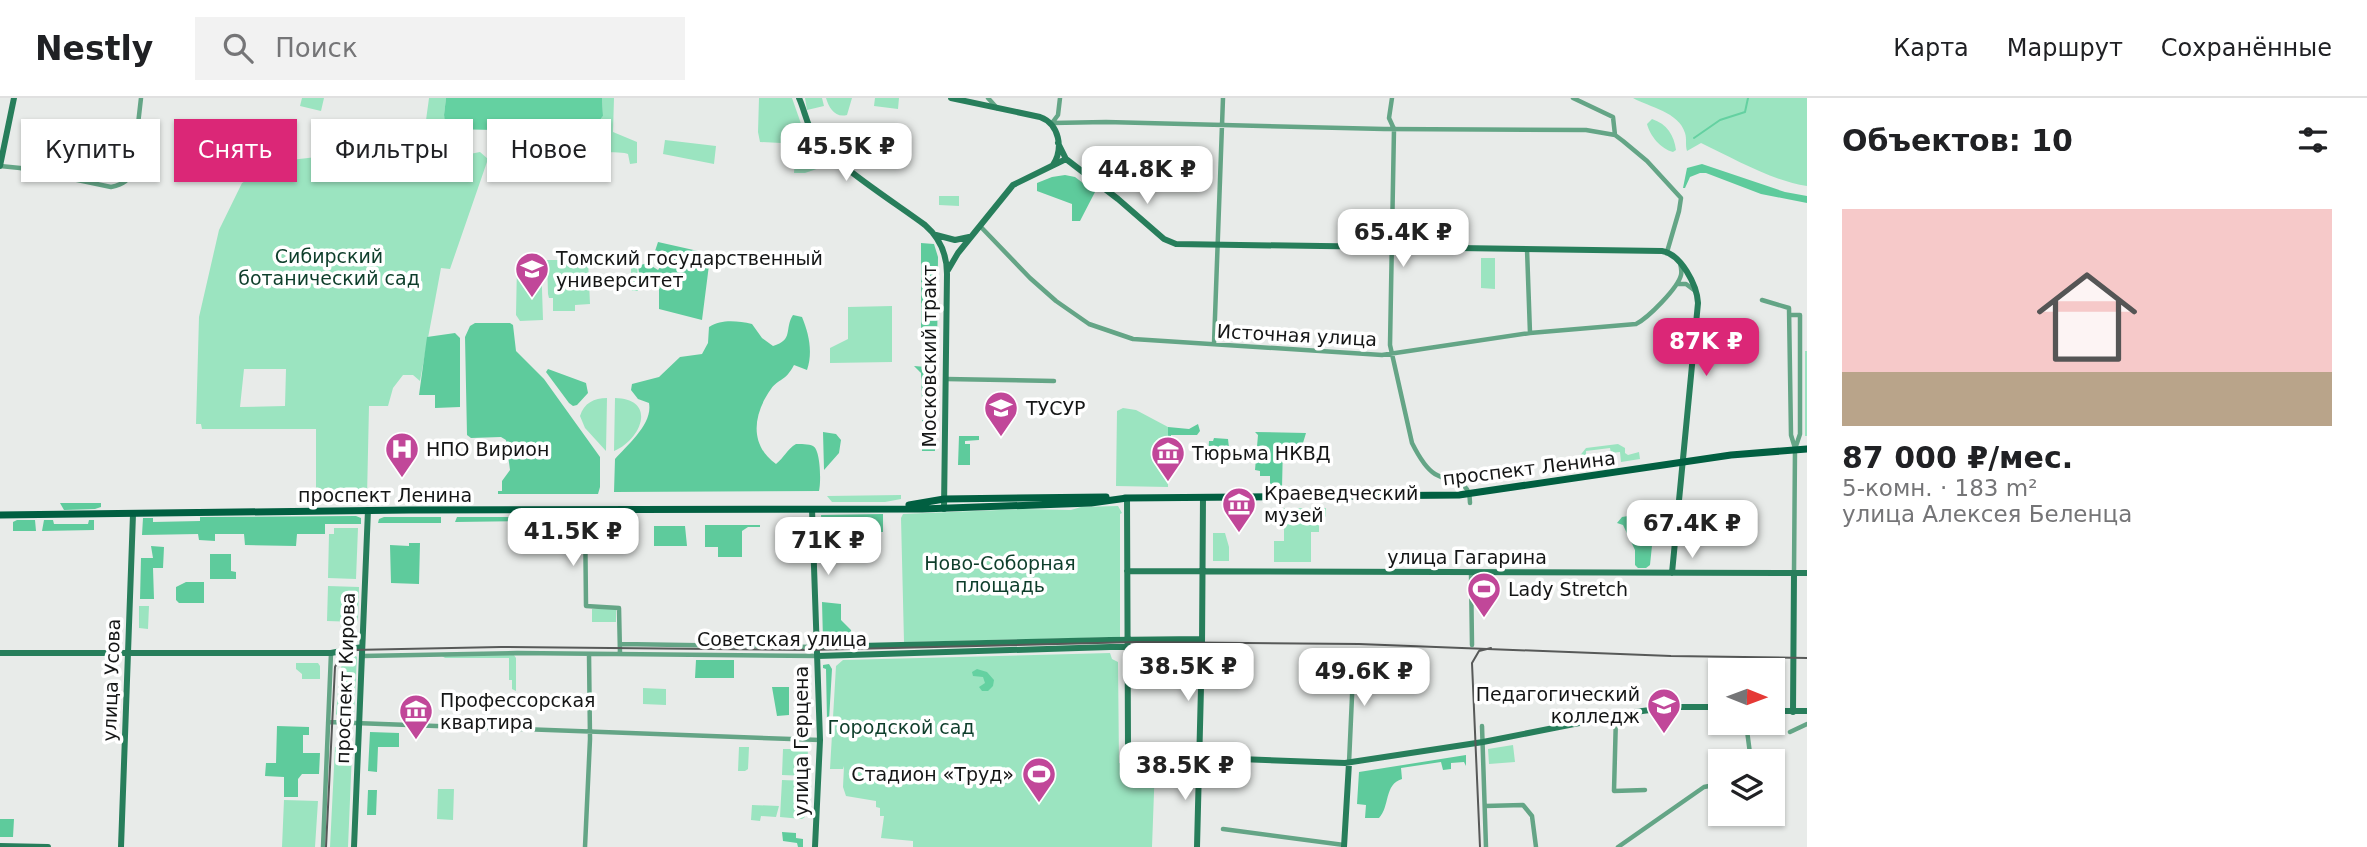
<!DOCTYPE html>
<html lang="ru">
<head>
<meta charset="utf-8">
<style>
  body { margin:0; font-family:"DejaVu Sans",sans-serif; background:#f2f2f2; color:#202124; height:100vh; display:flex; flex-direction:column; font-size:26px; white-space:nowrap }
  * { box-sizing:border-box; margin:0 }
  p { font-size:23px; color:#757577 }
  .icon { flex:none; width:38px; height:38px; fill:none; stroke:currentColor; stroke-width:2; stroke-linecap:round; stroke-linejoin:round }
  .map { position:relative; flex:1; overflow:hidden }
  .side { display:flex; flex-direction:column; background:#fff; width:560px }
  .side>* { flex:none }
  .hud { position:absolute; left:21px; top:21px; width:665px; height:63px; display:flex; gap:14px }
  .needle { width:46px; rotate:91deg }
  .buttons { position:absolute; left:1708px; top:560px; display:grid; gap:14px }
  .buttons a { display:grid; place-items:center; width:77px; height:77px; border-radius:0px; background:#fff; box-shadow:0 2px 5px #0004; font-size:35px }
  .price { position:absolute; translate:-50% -60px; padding:0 16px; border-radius:14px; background:#fff; color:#222; font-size:23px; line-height:46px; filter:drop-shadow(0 2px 4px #0008) }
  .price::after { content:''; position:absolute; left:50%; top:42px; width:21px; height:16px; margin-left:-10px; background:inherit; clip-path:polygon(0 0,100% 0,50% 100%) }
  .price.current { background:#db2777; color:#fff }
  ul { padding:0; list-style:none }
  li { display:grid; align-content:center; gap:14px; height:371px; padding:0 35px }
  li+li { border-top:2px solid #e0e0e0 }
  li span { display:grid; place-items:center; height:217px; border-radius:0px; color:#555 }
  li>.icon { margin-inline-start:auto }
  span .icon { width:126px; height:126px; fill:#fffc; stroke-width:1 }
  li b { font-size:30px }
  h2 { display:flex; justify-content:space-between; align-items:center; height:84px; padding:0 35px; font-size:30px }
  .pill { padding:0 24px; border-radius:0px; background:#fff; box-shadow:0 2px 5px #0004; font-size:24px; line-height:63px }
  .pill.current { background:#db2777; color:#fff }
  header { display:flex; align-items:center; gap:42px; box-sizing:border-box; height:98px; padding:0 35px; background:#fff; border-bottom:2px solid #e0e0e0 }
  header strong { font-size:33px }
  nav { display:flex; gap:38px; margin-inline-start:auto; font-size:24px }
  .search { width:490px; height:63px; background:#f2f2f2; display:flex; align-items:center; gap:18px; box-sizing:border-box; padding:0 24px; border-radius:0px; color:#757577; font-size:26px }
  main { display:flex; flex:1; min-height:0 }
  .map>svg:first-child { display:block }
  .green { fill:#9be4c0; fill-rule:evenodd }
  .forest { fill:#5ecb9c }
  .water { fill:#64d1a1 }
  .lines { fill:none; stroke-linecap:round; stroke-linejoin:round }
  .stream { stroke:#64d1a1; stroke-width:2 }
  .street { stroke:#64a586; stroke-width:4.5 }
  .secondary { stroke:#277e5b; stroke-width:6 }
  .primary { stroke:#015f41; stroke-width:7 }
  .tram { stroke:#575958; stroke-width:2 }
  .labels { text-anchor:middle; stroke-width:7; stroke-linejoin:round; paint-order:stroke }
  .park-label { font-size:19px; fill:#0e3e2b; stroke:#fff }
  .poi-label { font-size:19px; fill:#151616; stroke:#fff; text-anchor:start }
  .street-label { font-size:19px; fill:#151616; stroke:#fff }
</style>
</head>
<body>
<header>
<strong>Nestly</strong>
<div class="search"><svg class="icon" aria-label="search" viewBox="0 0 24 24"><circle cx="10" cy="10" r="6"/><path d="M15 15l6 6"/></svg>Поиск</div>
<nav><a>Карта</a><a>Маршрут</a><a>Сохранённые</a></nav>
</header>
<main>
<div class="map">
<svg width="1807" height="749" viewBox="0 0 1807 749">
  <rect width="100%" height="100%" fill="#e8ebe9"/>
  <path class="green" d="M302 0H324L321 13 300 8Z
    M429 0H446L444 17 449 30 451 31 449 35 435 40 432 58 425 53C423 37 427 17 429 0Z
    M602 0H614L613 34 637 44V65L630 66 628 56C621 53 569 55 556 55L558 45 513 39 506 47 496 31 536 22 596 27 603 18Z
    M759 0H792L806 40 816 51 834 65 805 75H794L795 58 791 57V50L781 45 760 44 758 34Z
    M805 0H822L824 8 807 12Z
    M826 0H852L847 17C835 20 829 10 826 0Z
    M875 0H899L898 11 874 8Z
    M1633 0H1807V88C1770 82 1735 61 1701 45L1687 53C1685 47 1687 41 1685 35 1679 14 1649 9 1633 0Z
    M1652 21C1667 26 1674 37 1676 52L1673 54C1661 51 1650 38 1647 26Z
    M665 42 716 48 714 66 663 56Z
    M377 52 390 55H419L439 62 480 54 488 61 450 171 441 170 420 283 413 277H403L393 290 388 308H369L367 399 316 398V331H202L201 326H196L199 219 219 132 242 85 282 63ZM244 271H286L285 308 240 309Z
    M939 98H959V108L939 107Z
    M1481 160H1495V191L1481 190Z
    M541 161 543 222 520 223 516 217 517 166 521 163Z
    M631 161H637L638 193H632L631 190Z
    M547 162H588L590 206 575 207V213H553V200H549L548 196Z
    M892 208V264L830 265V250L848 241V209Z
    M1805 253H1807V338H1805Z
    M607 300 606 353 585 330 580 318C584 305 594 300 607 300Z
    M615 300C658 301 641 342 614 353Z
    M1123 310 1136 312 1168 329V389L1116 388 1117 313Z
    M1618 346 1625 350V355L1628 357 1639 354 1640 361 1621 364 1620 354 1611 355 1610 350 1586 353V359L1578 360 1586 350Z
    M901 397V401L885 404H832L827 398Z
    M1118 408 1122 415 1120 416V539L904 544 901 420 903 416 1023 411 1071 412 1081 409Z
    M1284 410H1326V418L1319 426V434H1311V464H1274V443H1284Z
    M334 430H358L356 481 328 480 329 436H334Z
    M1213 435H1225L1229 449V463H1213Z
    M328 488 359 489 358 524 327 523Z
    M139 508H149L148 531 139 530Z
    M592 511H616V524H592Z
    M1110 555 1112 561 1118 564 1119 665 1155 667 1152 749H913V743L881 740 884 718H880V710L876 709V703L846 698 843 689 844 668 843 671H830L836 568 843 562Z
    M354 557 357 559 354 617 351 620H339L336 616 340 572 345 560Z
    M514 557 516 560V593L512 591V582H509V560H445L442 558Z
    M296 565H318L320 568V581H302V576L296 571Z
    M643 590 666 591V607L643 606Z
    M1513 647 1515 664 1489 666 1488 651Z
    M335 649 351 650 352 654 348 749H330Z
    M739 649H749L748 671 745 673H738Z
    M783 651H808L807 678 782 677Z
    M782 682 807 683 805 719 802 721 780 719Z
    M438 691H454L453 722 437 721Z
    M284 702 318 703 315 749H282Z
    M752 707 779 708 776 719 761 718 760 723 751 722Z"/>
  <path class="forest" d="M536 33C553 33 559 38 556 55L511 54 506 47 513 39Z
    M1702 66 1785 94 1807 98V105L1761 96 1706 75H1700L1690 79 1685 90H1683L1687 70Z
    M1065 77 1075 79 1095 94 1080 123H1072V106L1037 93V85L1052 79Z
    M658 144 698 153 695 164 709 167 702 222 659 211V182L649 181 647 186 641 187 638 168 647 165 658 172 664 164 654 156Z
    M921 145 934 146 938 159 937 264H932L927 243 921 239Z
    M793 217 802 219C809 236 813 254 807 272L794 267C785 284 779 280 771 291 753 316 749 347 776 366 784 360 787 351 796 346 800 346 809 346 813 348 821 352 821 386 819 393L614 394 615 361C627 347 653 326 649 305L638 301 631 292 632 286 659 279 680 259 702 256 708 245 709 229C722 221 737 223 752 226L762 240 773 248C794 242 784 231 793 217Z
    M475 225H510L513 227 516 253 544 281 600 359V389L598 396H498V393H502V383L510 372 506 342 501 339 471 340 467 337 465 239 470 228Z
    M455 235 460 240V309L435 310V297H419L427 239Z
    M914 268 926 269 936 274V303H922L921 275Z
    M548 271 586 285 588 295 577 307 573 308 569 305 546 274Z
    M922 322H936L935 353H922Z
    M1198 326 1200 333 1197 337H1171V342L1176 351V365H1168V329L1189 331Z
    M823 334 836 336 841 342 839 355 824 372Z
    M1255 334 1306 335 1303 345 1292 348 1283 347 1282 390 1270 389V378H1260V373L1255 372 1258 337Z
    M959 338H979V342L965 343V346H970V367H958Z
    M1214 340 1228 341 1230 359 1208 357 1209 343H1213Z
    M60 405H101V409L95 411 64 412Z
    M1653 407 1656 409 1650 467 1646 470H1638L1635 467V452L1623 427 1617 425 1622 419 1647 415 1649 409Z
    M883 416V434L822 435 821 417Z
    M356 418 361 420V426H325V436H297L296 448 245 447 244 436H215V443L199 442 198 436 142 437 143 420H153V424L200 423V419Z
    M384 419H441V425H378L379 421Z
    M457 419H514L518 423 455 424Z
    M531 420H581L582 432 579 434H534L529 428Z
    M17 422H35L36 433H13V424Z
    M44 422H53L54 426H88L89 422H94V432L42 433Z
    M705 427H760V429H748L742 433V459H718V449H705Z
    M654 428H685L687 448H654Z
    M409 445H420L419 486 391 485 390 447 409 448Z
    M151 448 164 449 163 470H153L154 501H140L141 460H153Z
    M210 456H231V473L236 474V481H210Z
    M186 484H204V505H179L176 502V489Z
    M822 504 841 506V522L851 532 852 542H823Z
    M696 562H734V580H695Z
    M829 566 832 571 829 622H827L826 571 823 570V567Z
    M772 589H789V617L777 618Z
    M277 628 309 629V637H303V655H320L319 676H302L298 681V699H284V679L265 678 266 665H276Z
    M370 634 399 635V649H378L377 674 368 673Z
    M1466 657V668L1464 664 1451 665V671L1443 672 1441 664 1401 670 1402 681C1384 686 1390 709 1379 720H1365L1366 707 1357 706 1359 674Z
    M368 692H377L376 717H367Z
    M0 721H14L13 739H0Z
    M782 734 796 735V740L803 741V749H798L797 745 783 743Z"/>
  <path class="water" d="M446 0H602L603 18 596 27 536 22 493 32 451 31 446 28 444 17Z
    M977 571 987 574 994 582 993 588 988 593H982L979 589 985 585 983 579 973 578 972 574Z"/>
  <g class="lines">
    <path class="stream" d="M1694 40 1720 22 1745 14 1748 0"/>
    <path class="street" d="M988 0 997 10
      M1392 0 1389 20 1394 31 1390 247 1412 345C1417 355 1425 370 1435 376 1452 386 1470 380 1470 405
      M1573 0 1613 19 1615 37
      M1052 25 1106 24 1384 31 1586 32 1615 37 1623 43 1647 63 1681 100 1679 113 1667 154
      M1052 25 1058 17 1060 0
      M0 68 20 70 111 89C124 86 129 83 133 70L141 0
      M980 128 1030 180 1056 203 1089 226 1133 241 1382 257 1530 235 1636 226C1648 220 1678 190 1681 177 1682 173 1681 169 1680 165
      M1527 151 1530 235
      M1677 186H1686L1694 192
      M1762 202 1789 210 1791 337 1795 350
      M1790 217H1800V336L1795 351 1794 475
      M1214 246 1223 0
      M946 281 1054 283
      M585 412 586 508 619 510 620 556
      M1471 475 1472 547
      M620 546 817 549
      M362 558 517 555 817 558
      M1616 618 1614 693 1645 692
      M328 624 820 642
      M1746 625 1751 663
      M1482 628 1486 749
      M1790 634 1807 626
      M1349 665 1354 554
      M1485 708 1523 707 1532 718 1536 749
      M1223 731 1344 747
      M323 749 331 555
      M585 749 590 641 589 556
      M1618 749 1704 689 1709 688"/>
    <path class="secondary" d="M799 0C805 13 807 29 816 41 838 69 894 104 925 127 940 140 947 155 947 176L944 411
      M951 0 1040 19C1059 26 1064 50 1053 67
      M1058 45 1066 61 1118 101 1164 141 1176 146 1662 153C1681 156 1697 187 1698 205L1672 475
      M0 68 14 0
      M936 137 955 142 969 139
      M948 172 958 155 1013 87 1066 61
      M1127 400 1128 647 1130 654 1135 657 1345 665 1483 644 1635 614 1672 609H1720
      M812 411 820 642 815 749
      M1127 473 1807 475
      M817 549 1110 542 1202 541
      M0 555H331L362 549
      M818 558 1110 549H1202
      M1773 613H1807
      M1793 614 1794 475
      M0 748 48 749
      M121 749 133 416
      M354 749 368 412
      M1197 749 1202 549 1203 399
      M1344 749 1349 665"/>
    <path class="primary" d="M1125 400 1459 397 1731 357 1807 351
      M909 407 944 401 1106 399
      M0 417 409 412 922 411 1091 405 1127 400"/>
    <path class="tram" d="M326 749 335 569 342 556 352 552 501 549 809 552 1137 544 1359 546 1671 558 1807 560
      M1480 749 1472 565 1479 553 1491 550"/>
  </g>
  <defs>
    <g id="university-pin" transform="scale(1.75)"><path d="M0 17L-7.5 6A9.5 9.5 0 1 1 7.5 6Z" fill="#c14799" stroke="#fff"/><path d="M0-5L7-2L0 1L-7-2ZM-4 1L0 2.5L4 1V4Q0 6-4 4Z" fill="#fff"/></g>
    <g id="hospital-pin" transform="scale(1.75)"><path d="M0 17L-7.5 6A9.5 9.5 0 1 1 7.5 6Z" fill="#c14799" stroke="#fff"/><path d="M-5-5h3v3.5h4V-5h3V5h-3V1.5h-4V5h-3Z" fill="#fff"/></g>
    <g id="museum-pin" transform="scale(1.75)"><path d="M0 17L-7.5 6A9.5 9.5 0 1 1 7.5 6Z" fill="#c14799" stroke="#fff"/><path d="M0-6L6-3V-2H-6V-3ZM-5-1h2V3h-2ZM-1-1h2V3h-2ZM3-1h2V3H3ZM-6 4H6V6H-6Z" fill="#fff"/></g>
    <g id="stadium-pin" transform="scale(1.75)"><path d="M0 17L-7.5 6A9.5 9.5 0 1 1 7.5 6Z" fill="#c14799" stroke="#fff"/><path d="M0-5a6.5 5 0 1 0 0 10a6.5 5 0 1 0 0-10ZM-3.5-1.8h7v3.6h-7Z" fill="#fff"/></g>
  </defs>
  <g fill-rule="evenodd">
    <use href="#university-pin" x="532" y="171"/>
    <use href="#university-pin" x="1001" y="310"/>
    <use href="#hospital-pin" x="402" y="351"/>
    <use href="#museum-pin" x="1168" y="355"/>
    <use href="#museum-pin" x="1239" y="406"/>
    <use href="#stadium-pin" x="1484" y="491"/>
    <use href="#university-pin" x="1664" y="607"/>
    <use href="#museum-pin" x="416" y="613"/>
    <use href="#stadium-pin" x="1039" y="676"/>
  </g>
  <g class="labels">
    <g class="park-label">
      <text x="329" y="165">Сибирский<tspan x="329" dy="22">ботанический сад</tspan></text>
      <text x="1000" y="472">Ново-Соборная<tspan x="1000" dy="22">площадь</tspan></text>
      <text x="901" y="636">Городской сад</text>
    </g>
    <g class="poi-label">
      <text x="556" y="167">Томский государственный<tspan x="556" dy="22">университет</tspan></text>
      <text x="1026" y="317">ТУСУР</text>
      <text x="426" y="358">НПО Вирион</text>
      <text x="1192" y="362">Тюрьма НКВД</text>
      <text x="1264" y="402">Краеведческий<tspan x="1264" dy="22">музей</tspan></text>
      <text x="1508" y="498">Lady Stretch</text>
      <text x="1640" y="603" text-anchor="end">Педагогический<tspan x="1640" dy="22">колледж</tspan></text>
      <text x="440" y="609">Профессорская<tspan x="440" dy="22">квартира</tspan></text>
      <text x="1014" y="683" text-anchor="end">Стадион «Труд»</text>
    </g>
    <g class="street-label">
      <text transform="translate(1297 237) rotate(3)" y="7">Источная улица</text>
      <text transform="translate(929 258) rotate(-90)" y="7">Московский тракт</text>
      <text transform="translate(1529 370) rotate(-7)" y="7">проспект Ленина</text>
      <text x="385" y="404">проспект Ленина</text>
      <text x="1467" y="466">улица Гагарина</text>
      <text x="782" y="548">Советская улица</text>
      <text transform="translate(345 580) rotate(-88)" y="7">проспект Кирова</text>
      <text transform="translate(111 582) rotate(-88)" y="7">улица Усова</text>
      <text transform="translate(801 643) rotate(-90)" y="7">улица Герцена</text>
    </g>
  </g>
</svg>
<div class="buttons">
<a><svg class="needle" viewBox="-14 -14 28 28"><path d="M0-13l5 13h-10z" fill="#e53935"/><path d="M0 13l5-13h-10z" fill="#757577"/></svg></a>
<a><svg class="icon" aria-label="layers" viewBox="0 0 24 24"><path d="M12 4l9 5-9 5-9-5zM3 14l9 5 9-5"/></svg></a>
</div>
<b class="price" style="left:846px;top:85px">45.5K ₽</b>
<b class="price" style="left:1147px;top:108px">44.8K ₽</b>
<b class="price" style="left:1403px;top:171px">65.4K ₽</b>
<b class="price current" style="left:1706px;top:280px">87K ₽</b>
<b class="price" style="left:1692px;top:462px">67.4K ₽</b>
<b class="price" style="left:573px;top:470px">41.5K ₽</b>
<b class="price" style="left:828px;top:479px">71K ₽</b>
<b class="price" style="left:1188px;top:605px">38.5K ₽</b>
<b class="price" style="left:1364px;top:610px">49.6K ₽</b>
<b class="price" style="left:1185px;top:704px">38.5K ₽</b>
<div class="hud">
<a class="pill">Купить</a>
<a class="pill current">Снять</a>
<a class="pill">Фильтры</a>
<a class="pill">Новое</a>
</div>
</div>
<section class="side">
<h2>Объектов: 10<svg class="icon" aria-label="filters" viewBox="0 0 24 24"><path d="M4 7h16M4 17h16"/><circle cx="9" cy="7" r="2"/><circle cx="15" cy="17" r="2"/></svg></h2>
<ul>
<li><span style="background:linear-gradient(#f6c9c9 75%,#b9a48a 0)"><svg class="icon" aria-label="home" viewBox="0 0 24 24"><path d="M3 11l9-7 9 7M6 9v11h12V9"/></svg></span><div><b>87 000 ₽/мес.</b><p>5-комн. · 183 m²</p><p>улица Алексея Беленца</p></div></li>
</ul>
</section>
</main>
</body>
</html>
